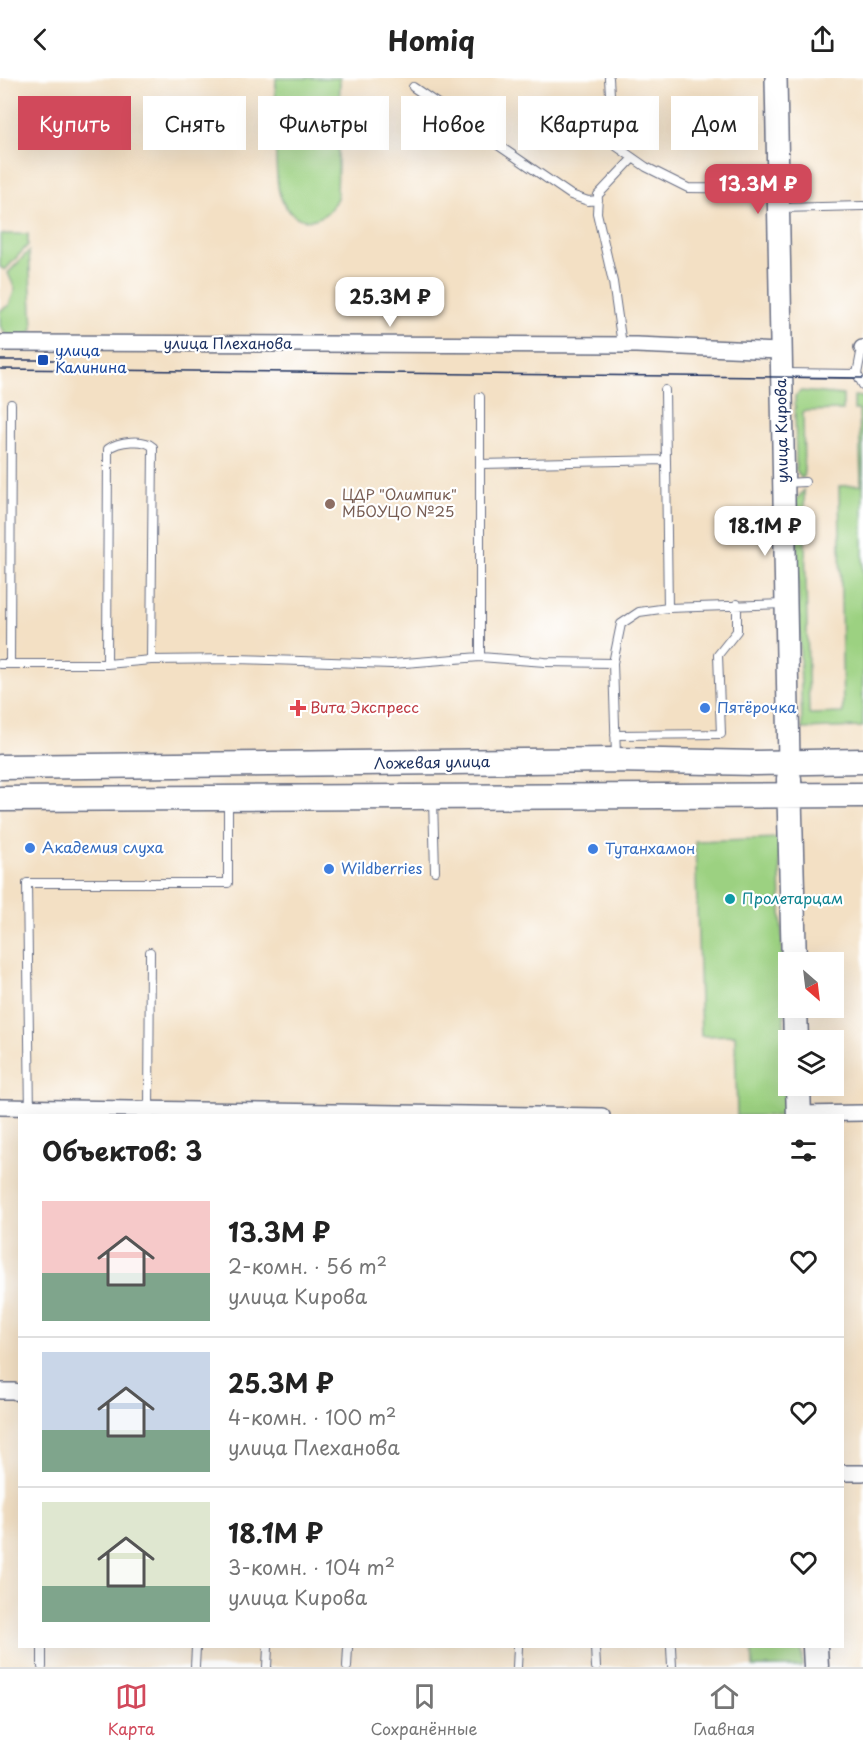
<!DOCTYPE html>
<html lang="ru">
<head>
<meta charset="utf-8">
<style>
  body { margin:0; font-family:"Playpen Sans",sans-serif; background:#f6f6f6; color:#222; height:100vh; display:flex; flex-direction:column; font-size:22px; white-space:nowrap }
  * { box-sizing:border-box; margin:0 }
  p { font-size:20px; color:#767676 }
  .icon { flex:none; width:33px; height:33px; fill:none; stroke:currentColor; stroke-width:2; stroke-linecap:round; stroke-linejoin:round }
  .map { position:relative; flex:1; overflow:hidden }
  .drawer { position:absolute; left:18px; top:1036px; width:826px; height:534px; display:flex; flex-direction:column; background:#fff; border-radius:0px; box-shadow:0 6px 24px #0002 }
  .drawer>* { flex:none }
  .hud { position:absolute; left:18px; top:18px; width:828px; height:54px; display:flex; gap:12px }
  .needle { width:39px; rotate:152deg }
  .fabs { position:absolute; left:778px; top:874px; display:grid; gap:12px }
  .fabs a { display:grid; place-items:center; width:66px; height:66px; border-radius:0px; background:#fff; box-shadow:0 6px 24px #0002; font-size:30px }
  .price { position:absolute; translate:-50% -51px; padding:0 14px; border-radius:12px; background:#fff; color:#222; font-size:20px; line-height:39px; filter:drop-shadow(0 2px 3px #0008) }
  .price::after { content:''; position:absolute; left:50%; top:36px; width:18px; height:14px; margin-left:-9px; background:inherit; clip-path:polygon(0 0,100% 0,50% 100%) }
  .price.selected { background:#d1495b; color:#fff }
  ul { padding:0; list-style:none }
  li { display:flex; align-items:center; gap:18px; height:150px; padding:0 24px }
  li+li { border-top:2px solid #e0e0e0 }
  li span { display:grid; place-items:center; flex:none; width:168px; height:120px; border-radius:0px; color:#555 }
  li>.icon { margin-inline-start:auto }
  span .icon { width:72px; height:72px; fill:#fffc; stroke-width:1 }
  li b { font-size:26px }
  h2 { display:flex; justify-content:space-between; align-items:center; height:72px; padding:0 24px; font-size:26px }
  .chip { padding:0 21px; border-radius:0px; background:#fff; box-shadow:0 6px 24px #0002; font-size:21px; line-height:54px }
  .chip.selected { background:#d1495b; color:#fff }
  header { display:flex; justify-content:space-between; align-items:center; height:78px; padding:0 24px; background:#fff; font-size:27px; font-weight:700 }
  .tabs { display:flex; justify-content:space-around; align-items:center; height:84px; border-top:2px solid #e0e0e0; background:#fff; font-size:16px; color:#767676 }
  .tabs a { display:grid; justify-items:center; gap:3px }
  .tabs .selected { color:#d1495b }
  .map>svg:first-child { display:block }
  .green { fill:#9cd181; stroke:#5c8070; stroke-width:1.5 }
  .lines { fill:none; stroke-linecap:round; stroke-linejoin:round }
  .lane-casing { stroke:#676d82; stroke-width:10 }
  .street-casing { stroke:#676d82; stroke-width:18 }
  .secondary-casing { stroke:#676d82; stroke-width:24 }
  .primary-casing { stroke:#676d82; stroke-width:27 }
  .lane { stroke:#fff; stroke-width:8 }
  .street { stroke:#fff; stroke-width:15 }
  .secondary { stroke:#fff; stroke-width:21 }
  .primary { stroke:#fff; stroke-width:24 }
  .tram { stroke:#1b2f5e; stroke-width:1.5 }
  .transit-dot { fill:#1a4fb4; stroke:#fff; stroke-width:2 }
  .education-dot { fill:#8d6e63; stroke:#fff; stroke-width:2 }
  .health-dot { fill:#e0444e; stroke:#fff; stroke-width:2 }
  .shop-dot { fill:#3f7fe0; stroke:#fff; stroke-width:2 }
  .culture-dot { fill:#0f9aa8; stroke:#fff; stroke-width:2 }
  .labels { text-anchor:middle; stroke-width:4.5; stroke-linejoin:round; paint-order:stroke }
  .street-label { font-size:15px; fill:#1b2f5e; stroke:#fff }
  .transit-label { font-size:15px; fill:#164399; stroke:#fff; text-anchor:start }
  .education-label { font-size:15px; fill:#785e54; stroke:#fff; text-anchor:start }
  .health-label { font-size:15px; fill:#be3a42; stroke:#fff; text-anchor:start }
  .shop-label { font-size:15px; fill:#366cbe; stroke:#fff; text-anchor:start }
  .culture-label { font-size:15px; fill:#0d838f; stroke:#fff; text-anchor:start }
</style>
</head>
<body>
<header><svg class="icon" aria-label="back" viewBox="0 0 24 24"><path d="M15 5l-7 7 7 7"/></svg>Homiq<svg class="icon" aria-label="share" viewBox="0 0 24 24"><path d="M12 15V3M7 8l5-5 5 5M5 13v7h14v-7"/></svg></header>
<div class="map">
<svg width="863" height="1589" viewBox="0 0 863 1589">
  <rect width="100%" height="100%" fill="#fff"/>
  <filter id="ink" filterUnits="userSpaceOnUse"><feTurbulence type="fractalNoise" baseFrequency=".0167" numOctaves="2"/><feDisplacementMap in="SourceGraphic" scale="12" xChannelSelector="R" yChannelSelector="G"/><feConvolveMatrix kernelMatrix="1 2 1 2 8 2 1 2 1" color-interpolation-filters="sRGB"/></filter>
  <filter id="wash" filterUnits="userSpaceOnUse"><feTurbulence type="fractalNoise" baseFrequency=".008" numOctaves="4" result="noise"/><feDisplacementMap in="SourceGraphic" scale="24" xChannelSelector="R" yChannelSelector="G"/><feGaussianBlur stdDeviation="1.35" result="paint"/><feColorMatrix in="noise" values="0 0 0 0 0 0 0 0 0 0 0 0 0 0 0 0 0 1.4 0 .05"/><feComposite in="paint" operator="in"/></filter>
  <g filter="url(#wash)">
    <rect width="100%" height="100%" fill="#f3e0c4"/>
    <path class="green" d="M276 0H340L337 120C331 132 325 140 310 142 295 143 284 130 280 117 274 101 275 20 276 0Z
      M0 156H28V167L5 192 0 189Z
      M29 173 33 252 26 258 10 262 0 248V233L9 227 15 211 8 195Z
      M801 313 843 317V332L803 333 804 399 801 400 796 392 795 318Z
      M854 318 863 319V649L802 651 796 422 804 412 809 636 843 635 839 408 861 407 859 332H854Z
      M779 760 787 1038H737L735 957 701 958 695 763Z
      M752 1569H802V1589H753Z"/>
  </g>
  <g filter="url(#ink)">
    <g class="lines">
      <g class="lane-casing">
        <path id="lane" d="M609 0 613 66 646 89 688 110 776 111
          M413 9 571 117 588 123 598 122
          M781 130 863 128
          M622 267 613 204 597 135 598 117 633 80
          M784 295 857 296 863 307
          M857 296 862 270
          M665 312 668 530
          M480 386 666 382
          M784 405 805 404
          M480 579V319
          M10 584 11 326
          M0 586H107L151 582 236 581 392 586 480 579 545 584 613 585
          M107 586 108 371C118 363 144 360 153 369L151 582
          M615 657 721 656 718 577 737 553V526
          M616 678 613 585 621 546 639 534 668 530 784 526
          M433 722 435 793
          M149 1032 150 874
          M30 1038 27 805H228V724
          M42 1569V1589
          M595 1569 596 1589
          M671 1569 672 1589
          M195 1589 196 1569
          M267 1589 268 1569
          M347 1589 348 1569
          M517 1589 518 1569"/>
      </g>
      <g class="street-casing">
        <path id="street" d="M0 265 636 267 780 273
          M862 270H863
          M0 1029 602 1038
          M798 1036 863 1035
          M0 1313H14L20 1316
          M843 1395H863"/>
      </g>
      <g class="secondary-casing">
        <path id="secondary" d="M776 0 789 683"/>
      </g>
      <g class="primary-casing">
        <path id="primary" d="M0 689 616 682 755 685 863 683
          M789 701 794 885
          M0 721 863 717
          M795 930 796 963
          M798 1008 799 1038
          M815 1569 816 1589"/>
      </g>
      <use href="#lane" class="lane"/>
      <use href="#street" class="street"/>
      <use href="#secondary" class="secondary"/>
      <use href="#primary" class="primary"/>
      <path class="tram" d="M0 282H62
        M0 291 863 300"/>
    </g>
  </g>
  <rect class="transit-dot" x="37" y="276" width="12" height="12" rx="3"/>
  <circle class="education-dot" cx="330" cy="426" r="6"/>
  <path class="health-dot" d="M295 621h6v6h6v6h-6v6h-6v-6h-6v-6h6z"/>
  <g class="shop-dot">
    <circle cx="705" cy="630" r="6"/>
    <circle cx="30" cy="770" r="6"/>
    <circle cx="593" cy="771" r="6"/>
    <circle cx="329" cy="791" r="6"/>
  </g>
  <circle class="culture-dot" cx="730" cy="821" r="6"/>
  <g class="labels">
    <g class="street-label">
      <text x="228" y="271">улица Плеханова</text>
      <text transform="translate(782 353) rotate(-91)" y="5">улица Кирова</text>
      <text transform="translate(432 685) rotate(-1)" y="5">Ложевая улица</text>
    </g>
    <g class="transit-label">
      <text x="55" y="278">улица<tspan x="55" dy="17">Калинина</tspan></text>
    </g>
    <g class="education-label">
      <text x="342" y="422">ЦДР "Олимпик"<tspan x="342" dy="17">МБОУЦО №25</tspan></text>
    </g>
    <g class="health-label">
      <text x="310" y="635">Вита Экспресс</text>
    </g>
    <g class="shop-label">
      <text x="717" y="635">Пятёрочка</text>
      <text x="42" y="775">Академия слуха</text>
      <text x="605" y="776">Тутанхамон</text>
      <text x="341" y="796">Wildberries</text>
    </g>
    <g class="culture-label">
      <text x="742" y="826">Пролетарцам</text>
    </g>
  </g>
</svg>
<div class="fabs">
<a><svg class="needle" viewBox="-14 -14 28 28"><path d="M0-13l5 13h-10z" fill="#e53935"/><path d="M0 13l5-13h-10z" fill="#767676"/></svg></a>
<a><svg class="icon" aria-label="layers" viewBox="0 0 24 24"><path d="M12 4l9 5-9 5-9-5zM3 14l9 5 9-5"/></svg></a>
</div>
<b class="price selected" style="left:758px;top:137px">13.3M ₽</b>
<b class="price" style="left:390px;top:250px">25.3M ₽</b>
<b class="price" style="left:765px;top:479px">18.1M ₽</b>
<div class="hud">
<a class="chip selected">Купить</a>
<a class="chip">Снять</a>
<a class="chip">Фильтры</a>
<a class="chip">Новое</a>
<a class="chip">Квартира</a>
<a class="chip">Дом</a>
</div>
<section class="drawer">
<h2>Объектов: 3<svg class="icon" aria-label="filters" viewBox="0 0 24 24"><path d="M4 7h16M4 17h16"/><circle cx="9" cy="7" r="2"/><circle cx="15" cy="17" r="2"/></svg></h2>
<ul>
<li><span style="background:linear-gradient(#f6c9c9 60%,#7fa58c 0)"><svg class="icon" aria-label="home" viewBox="0 0 24 24"><path d="M3 11l9-7 9 7M6 9v11h12V9"/></svg></span><div><b>13.3M ₽</b><p>2-комн. · 56 m²</p><p>улица Кирова</p></div><svg class="icon" aria-label="heart" viewBox="0 0 24 24"><path d="M12 20l-8-8c-3-5 5-10 8-4 3-6 11-1 8 4z"/></svg></li>
<li><span style="background:linear-gradient(#c9d6e8 65%,#7fa58c 0)"><svg class="icon" aria-label="home" viewBox="0 0 24 24"><path d="M3 11l9-7 9 7M6 9v11h12V9"/></svg></span><div><b>25.3M ₽</b><p>4-комн. · 100 m²</p><p>улица Плеханова</p></div><svg class="icon" aria-label="heart" viewBox="0 0 24 24"><path d="M12 20l-8-8c-3-5 5-10 8-4 3-6 11-1 8 4z"/></svg></li>
<li><span style="background:linear-gradient(#dfe7d0 70%,#7fa58c 0)"><svg class="icon" aria-label="home" viewBox="0 0 24 24"><path d="M3 11l9-7 9 7M6 9v11h12V9"/></svg></span><div><b>18.1M ₽</b><p>3-комн. · 104 m²</p><p>улица Кирова</p></div><svg class="icon" aria-label="heart" viewBox="0 0 24 24"><path d="M12 20l-8-8c-3-5 5-10 8-4 3-6 11-1 8 4z"/></svg></li>
</ul>
</section>
</div>
<nav class="tabs">
<a class="selected"><svg class="icon" aria-label="map" viewBox="0 0 24 24"><path d="M3 6l6-2 6 2 6-2v14l-6 2-6-2-6 2zM9 4v14M15 6v14"/></svg>Карта</a>
<a><svg class="icon" aria-label="saved" viewBox="0 0 24 24"><path d="M7 4h10v16l-5-4-5 4z"/></svg>Сохранённые</a>
<a><svg class="icon" aria-label="home" viewBox="0 0 24 24"><path d="M3 11l9-7 9 7M6 9v11h12V9"/></svg>Главная</a>
</nav>
</body>
</html>
